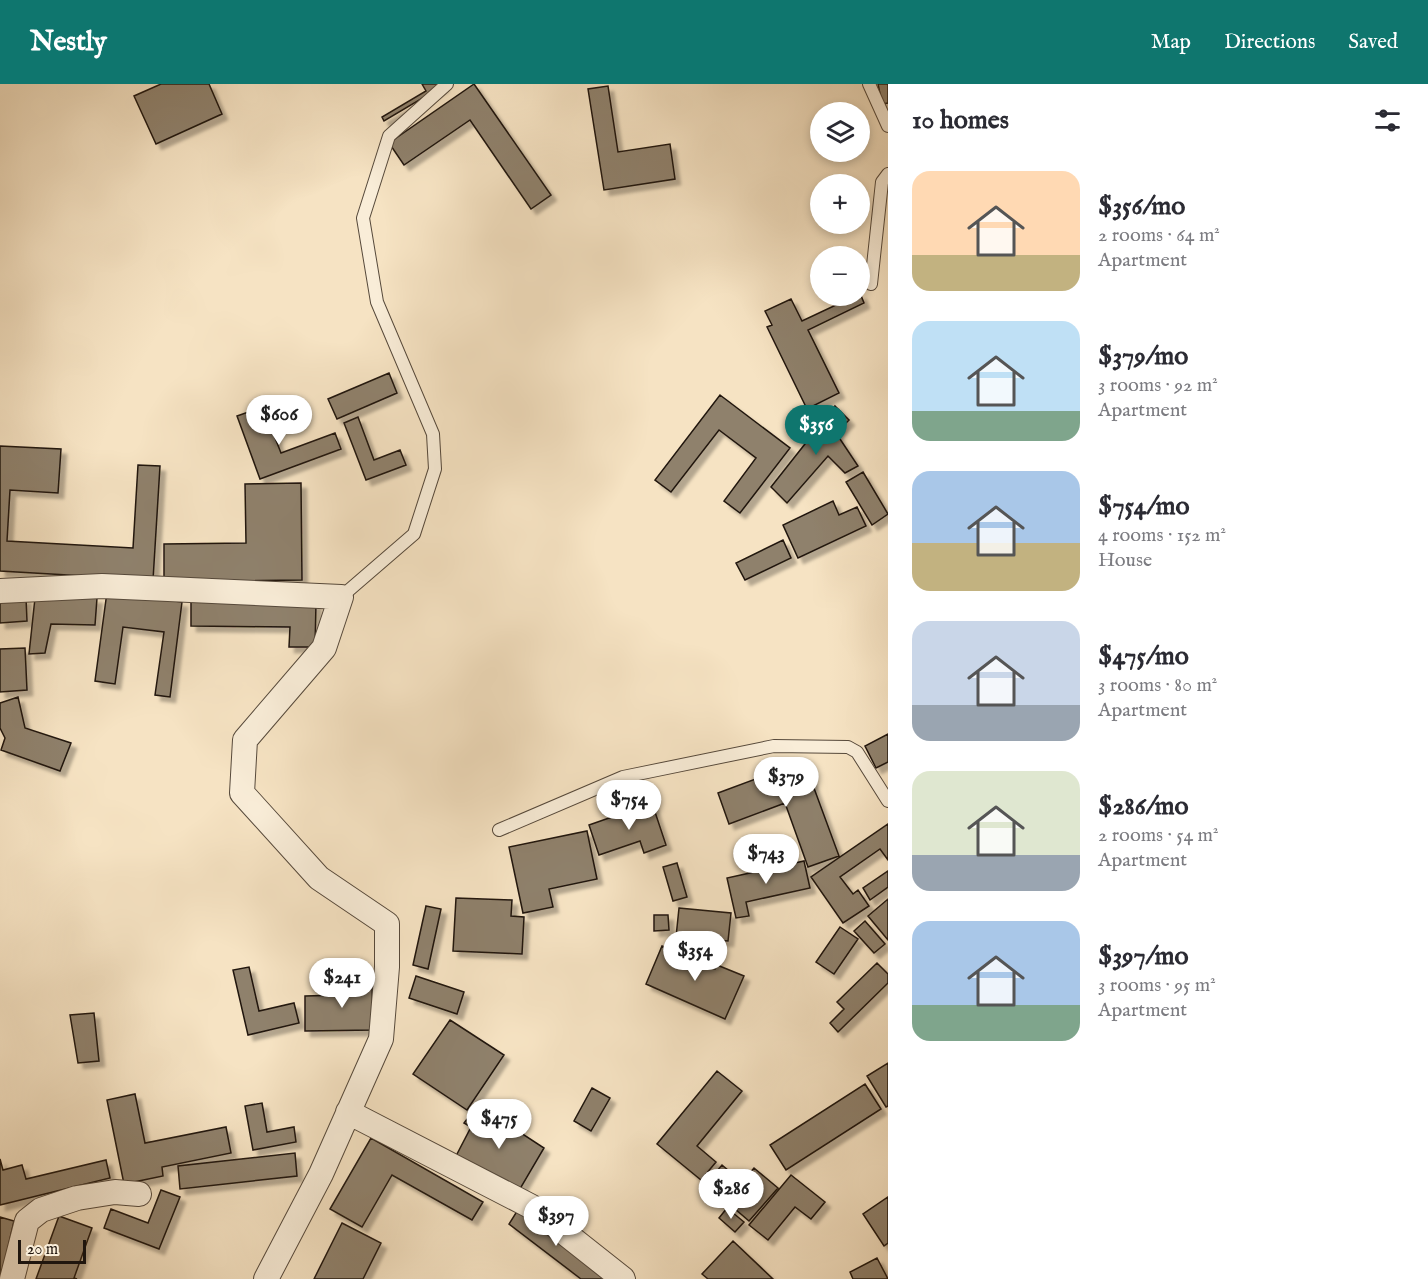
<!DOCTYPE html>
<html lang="en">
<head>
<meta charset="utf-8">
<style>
  body { margin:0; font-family:"IM FELL English",serif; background:#f2f2f3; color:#2b2b33; height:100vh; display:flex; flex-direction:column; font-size:22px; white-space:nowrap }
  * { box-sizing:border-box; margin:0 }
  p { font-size:20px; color:#7c7c81 }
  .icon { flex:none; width:33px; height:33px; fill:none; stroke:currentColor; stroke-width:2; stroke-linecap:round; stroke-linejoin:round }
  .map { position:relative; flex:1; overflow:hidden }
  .panel { display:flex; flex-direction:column; background:#fff; width:540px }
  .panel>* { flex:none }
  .controls { position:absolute; left:810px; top:18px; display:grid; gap:12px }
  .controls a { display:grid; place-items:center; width:60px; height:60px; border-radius:50%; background:#fff; box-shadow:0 3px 9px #0003; font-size:30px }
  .scale { position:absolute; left:18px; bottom:15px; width:68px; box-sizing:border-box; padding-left:6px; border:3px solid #20160e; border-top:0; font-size:16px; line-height:21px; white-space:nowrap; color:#20160e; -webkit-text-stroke:4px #f9edd8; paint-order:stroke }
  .price { position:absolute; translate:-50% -51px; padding:0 14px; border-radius:21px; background:#fff; color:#222; font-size:20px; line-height:39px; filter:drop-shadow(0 2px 3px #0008) }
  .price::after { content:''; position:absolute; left:50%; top:36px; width:18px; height:14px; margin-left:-9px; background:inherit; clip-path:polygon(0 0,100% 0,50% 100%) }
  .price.selected { background:#0f766e; color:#fff }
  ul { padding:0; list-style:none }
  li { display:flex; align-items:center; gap:18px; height:150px; padding:0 24px }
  li span { display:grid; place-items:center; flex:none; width:168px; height:120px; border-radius:18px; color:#555 }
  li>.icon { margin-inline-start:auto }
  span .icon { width:72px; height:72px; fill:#fffc; stroke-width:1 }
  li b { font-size:26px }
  h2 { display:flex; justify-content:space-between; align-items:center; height:72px; padding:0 24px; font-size:26px }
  header { display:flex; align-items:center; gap:36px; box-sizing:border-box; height:84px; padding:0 30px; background:#0f766e; color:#fff }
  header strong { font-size:28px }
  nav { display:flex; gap:33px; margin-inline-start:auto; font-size:21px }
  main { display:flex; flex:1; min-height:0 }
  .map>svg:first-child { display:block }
  .building { fill:#8f816c; stroke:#20160e; stroke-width:1.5; filter:url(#shadow) }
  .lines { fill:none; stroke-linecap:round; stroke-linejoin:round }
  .lane-casing { stroke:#56493b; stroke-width:14 }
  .street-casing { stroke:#56493b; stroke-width:26 }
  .lane { stroke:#f9edd8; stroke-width:12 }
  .street { stroke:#f9edd8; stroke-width:24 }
</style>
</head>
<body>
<header>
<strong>Nestly</strong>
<nav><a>Map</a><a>Directions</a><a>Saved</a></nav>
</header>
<main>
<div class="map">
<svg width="888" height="1195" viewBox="0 0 888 1195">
  <defs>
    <filter id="shadow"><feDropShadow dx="5.5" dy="5.5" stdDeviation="1.5" flood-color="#0004"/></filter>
  </defs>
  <rect width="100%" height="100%" fill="#f6e3c3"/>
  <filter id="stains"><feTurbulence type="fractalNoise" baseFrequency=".00333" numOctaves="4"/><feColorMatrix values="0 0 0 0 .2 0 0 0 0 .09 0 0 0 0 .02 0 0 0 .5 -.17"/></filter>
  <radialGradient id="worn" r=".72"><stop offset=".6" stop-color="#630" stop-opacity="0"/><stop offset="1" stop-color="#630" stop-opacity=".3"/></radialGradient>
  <path class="building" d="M161 0H209L222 30 156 60 134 12Z
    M422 0H442L443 2 384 37 382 33 426 7Z
    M474 0 551 111 531 125 470 36 404 81 389 59Z
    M878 0H888V19L882 20Z
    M608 2 618 68 670 60 675 95 604 106 588 5Z
    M860 209 864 219 808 246 839 309 807 325 767 243 772 241 765 227 791 215 802 237 855 212H860Z
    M389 289 397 309 337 335 328 315Z
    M720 311 790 364 740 429 724 417 756 374 719 346 671 408 655 396Z
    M835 322 849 336 836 349 858 382 845 389 828 372 787 419 771 403Z
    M263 323 281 369 335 349 341 365 260 395 237 332Z
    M358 333 374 376 400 366 406 381 366 396 344 339Z
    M0 362 61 365 58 409 10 406 7 457 133 464 138 381 160 382 153 496 0 487Z
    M863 388 888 430 872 441 846 398Z
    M301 399 302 496 164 498V460L246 459 245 400Z
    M833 417 839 431 857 423 866 442 798 474 783 441Z
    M783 456 791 474 745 496 736 479Z
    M107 508 182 518 170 613 155 611 164 548 123 543 115 600 95 597Z
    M26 514 27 537 0 539V516Z
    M35 514H97L95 541 51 540 45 569 29 570Z
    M191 517 316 519 315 563H289L290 543 191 542Z
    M25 564 27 606 0 608V565Z
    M18 613 25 644 71 659 60 687 1 666 5 654 0 644V619Z
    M888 650V678L876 684 865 662Z
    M804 677 839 772 808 783 785 719 729 740 718 709Z
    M652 719 666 761 644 769 640 757 599 771 589 741Z
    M888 740V776L880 765 840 793 853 810 858 806 869 822 843 839 811 793Z
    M587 747 597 795 549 805 553 823 523 829 509 763Z
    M804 777 810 804 746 818 749 832 736 834 727 794Z
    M677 779 687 813 673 817 663 783Z
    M888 787V803L870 816 863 804Z
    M456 814 512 816 511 832 524 833 522 870 453 867Z
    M888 815V856L868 832Z
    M426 822 441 825 428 885 413 881Z
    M679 824 731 829 728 857 676 853Z
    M654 831H668L669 846 654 847Z
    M865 837 885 860 874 869 854 847Z
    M840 843 858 855 834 890 816 878Z
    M662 862 715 885 717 881 744 892 725 935 646 900Z
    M877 879 888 890V899L838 948 830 939 844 925 837 918Z
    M249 883 259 927 294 919 299 939 248 951 233 886Z
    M416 892 464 908 457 930 409 914Z
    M372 897 373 946 305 947V912L343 911V898Z
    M94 929 99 977 78 979 70 931Z
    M450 936 504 971 467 1026 413 990Z
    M888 979V1022L886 1023 867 992Z
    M717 987 742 1007 697 1062 716 1078 701 1096 657 1060Z
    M865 1000 881 1025 786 1086 770 1061Z
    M592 1004 610 1014 591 1047 574 1037Z
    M135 1010 145 1059 226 1043 231 1069 162 1083 163 1092 124 1100 107 1016Z
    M262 1019 267 1048 294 1043 296 1058 253 1066 245 1022Z
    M478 1021 544 1064 517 1110 456 1072 471 1043 464 1039Z
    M371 1054 483 1118 472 1136 392 1091 362 1143 330 1125Z
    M295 1069 297 1092 180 1105 178 1082Z
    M0 1075 3 1086 22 1081 26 1095 106 1076 110 1094 0 1121Z
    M722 1081 742 1098 754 1084 778 1104 749 1137 706 1100Z
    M791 1091 825 1118 811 1135 795 1123 768 1156 749 1141Z
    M161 1106 180 1113 159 1165 104 1144 111 1125 148 1139Z
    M888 1113V1159L884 1162 863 1130Z
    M519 1124 613 1195H581L509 1140Z
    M727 1124 744 1138 735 1148 719 1134Z
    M59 1132 92 1144 74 1194 77 1195H36Z
    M0 1133 14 1137 1 1195H0Z
    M342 1139 381 1159 363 1195H314Z
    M733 1157 773 1195H708L702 1190Z
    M877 1174 888 1195H853L850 1188Z"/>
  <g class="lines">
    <g class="lane-casing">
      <path id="lane" d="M869 0 888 42
        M871 200 882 98 888 90
        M341 513 414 450 435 385 433 350 377 218 363 134 389 52 447 0
        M499 746 623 693 774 662 848 663 857 668 888 717"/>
    </g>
    <g class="street-casing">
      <path id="street" d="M0 507 102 502 341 513 324 564 245 656 242 709 319 794 387 840V883L381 955 321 1090 266 1195
        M348 1028 532 1123 623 1195
        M12 1195 27 1137 41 1126 77 1114 115 1108 139 1110"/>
    </g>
    <use href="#lane" class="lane"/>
    <use href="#street" class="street"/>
  </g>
  <rect width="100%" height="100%" filter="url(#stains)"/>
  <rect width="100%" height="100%" fill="url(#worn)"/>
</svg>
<div class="controls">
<a><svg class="icon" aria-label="layers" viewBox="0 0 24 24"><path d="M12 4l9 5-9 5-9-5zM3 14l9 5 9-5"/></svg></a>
<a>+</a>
<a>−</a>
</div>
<div class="scale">20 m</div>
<b class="price" style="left:279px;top:362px">$606</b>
<b class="price selected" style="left:816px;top:372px">$356</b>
<b class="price" style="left:786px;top:724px">$379</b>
<b class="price" style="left:629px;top:747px">$754</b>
<b class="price" style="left:766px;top:801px">$743</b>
<b class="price" style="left:695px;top:898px">$354</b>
<b class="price" style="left:342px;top:925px">$241</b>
<b class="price" style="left:499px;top:1066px">$475</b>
<b class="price" style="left:731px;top:1136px">$286</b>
<b class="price" style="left:556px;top:1163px">$397</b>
</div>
<section class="panel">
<h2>10 homes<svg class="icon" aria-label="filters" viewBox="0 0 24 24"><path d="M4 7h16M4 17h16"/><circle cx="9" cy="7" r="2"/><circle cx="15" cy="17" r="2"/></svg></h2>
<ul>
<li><span style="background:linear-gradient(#ffd9b3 70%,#c2b280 0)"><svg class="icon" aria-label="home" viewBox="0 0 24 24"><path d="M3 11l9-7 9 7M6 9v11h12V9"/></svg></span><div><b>$356/mo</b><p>2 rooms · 64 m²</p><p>Apartment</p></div></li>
<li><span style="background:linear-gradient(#bfe0f5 75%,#7fa58c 0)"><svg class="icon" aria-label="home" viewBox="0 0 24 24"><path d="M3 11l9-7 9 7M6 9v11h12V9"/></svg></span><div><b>$379/mo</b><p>3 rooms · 92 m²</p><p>Apartment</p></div></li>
<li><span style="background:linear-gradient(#a9c7e8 60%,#c2b280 0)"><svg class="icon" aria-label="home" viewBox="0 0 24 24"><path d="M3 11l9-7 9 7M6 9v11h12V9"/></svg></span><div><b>$754/mo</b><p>4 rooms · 152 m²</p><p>House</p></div></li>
<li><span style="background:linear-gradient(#c9d6e8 70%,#9aa5b1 0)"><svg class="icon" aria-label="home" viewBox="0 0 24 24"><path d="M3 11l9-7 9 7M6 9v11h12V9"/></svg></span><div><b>$475/mo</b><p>3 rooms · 80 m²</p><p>Apartment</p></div></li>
<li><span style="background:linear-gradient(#dfe7d0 70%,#9aa5b1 0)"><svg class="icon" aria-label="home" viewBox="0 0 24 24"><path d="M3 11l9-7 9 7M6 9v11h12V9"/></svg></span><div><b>$286/mo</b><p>2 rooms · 54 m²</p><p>Apartment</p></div></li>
<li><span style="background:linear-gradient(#a9c7e8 70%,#7fa58c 0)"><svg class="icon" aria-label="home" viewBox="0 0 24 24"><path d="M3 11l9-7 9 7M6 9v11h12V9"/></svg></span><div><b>$397/mo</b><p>3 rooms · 95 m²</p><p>Apartment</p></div></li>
</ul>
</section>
</main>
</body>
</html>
